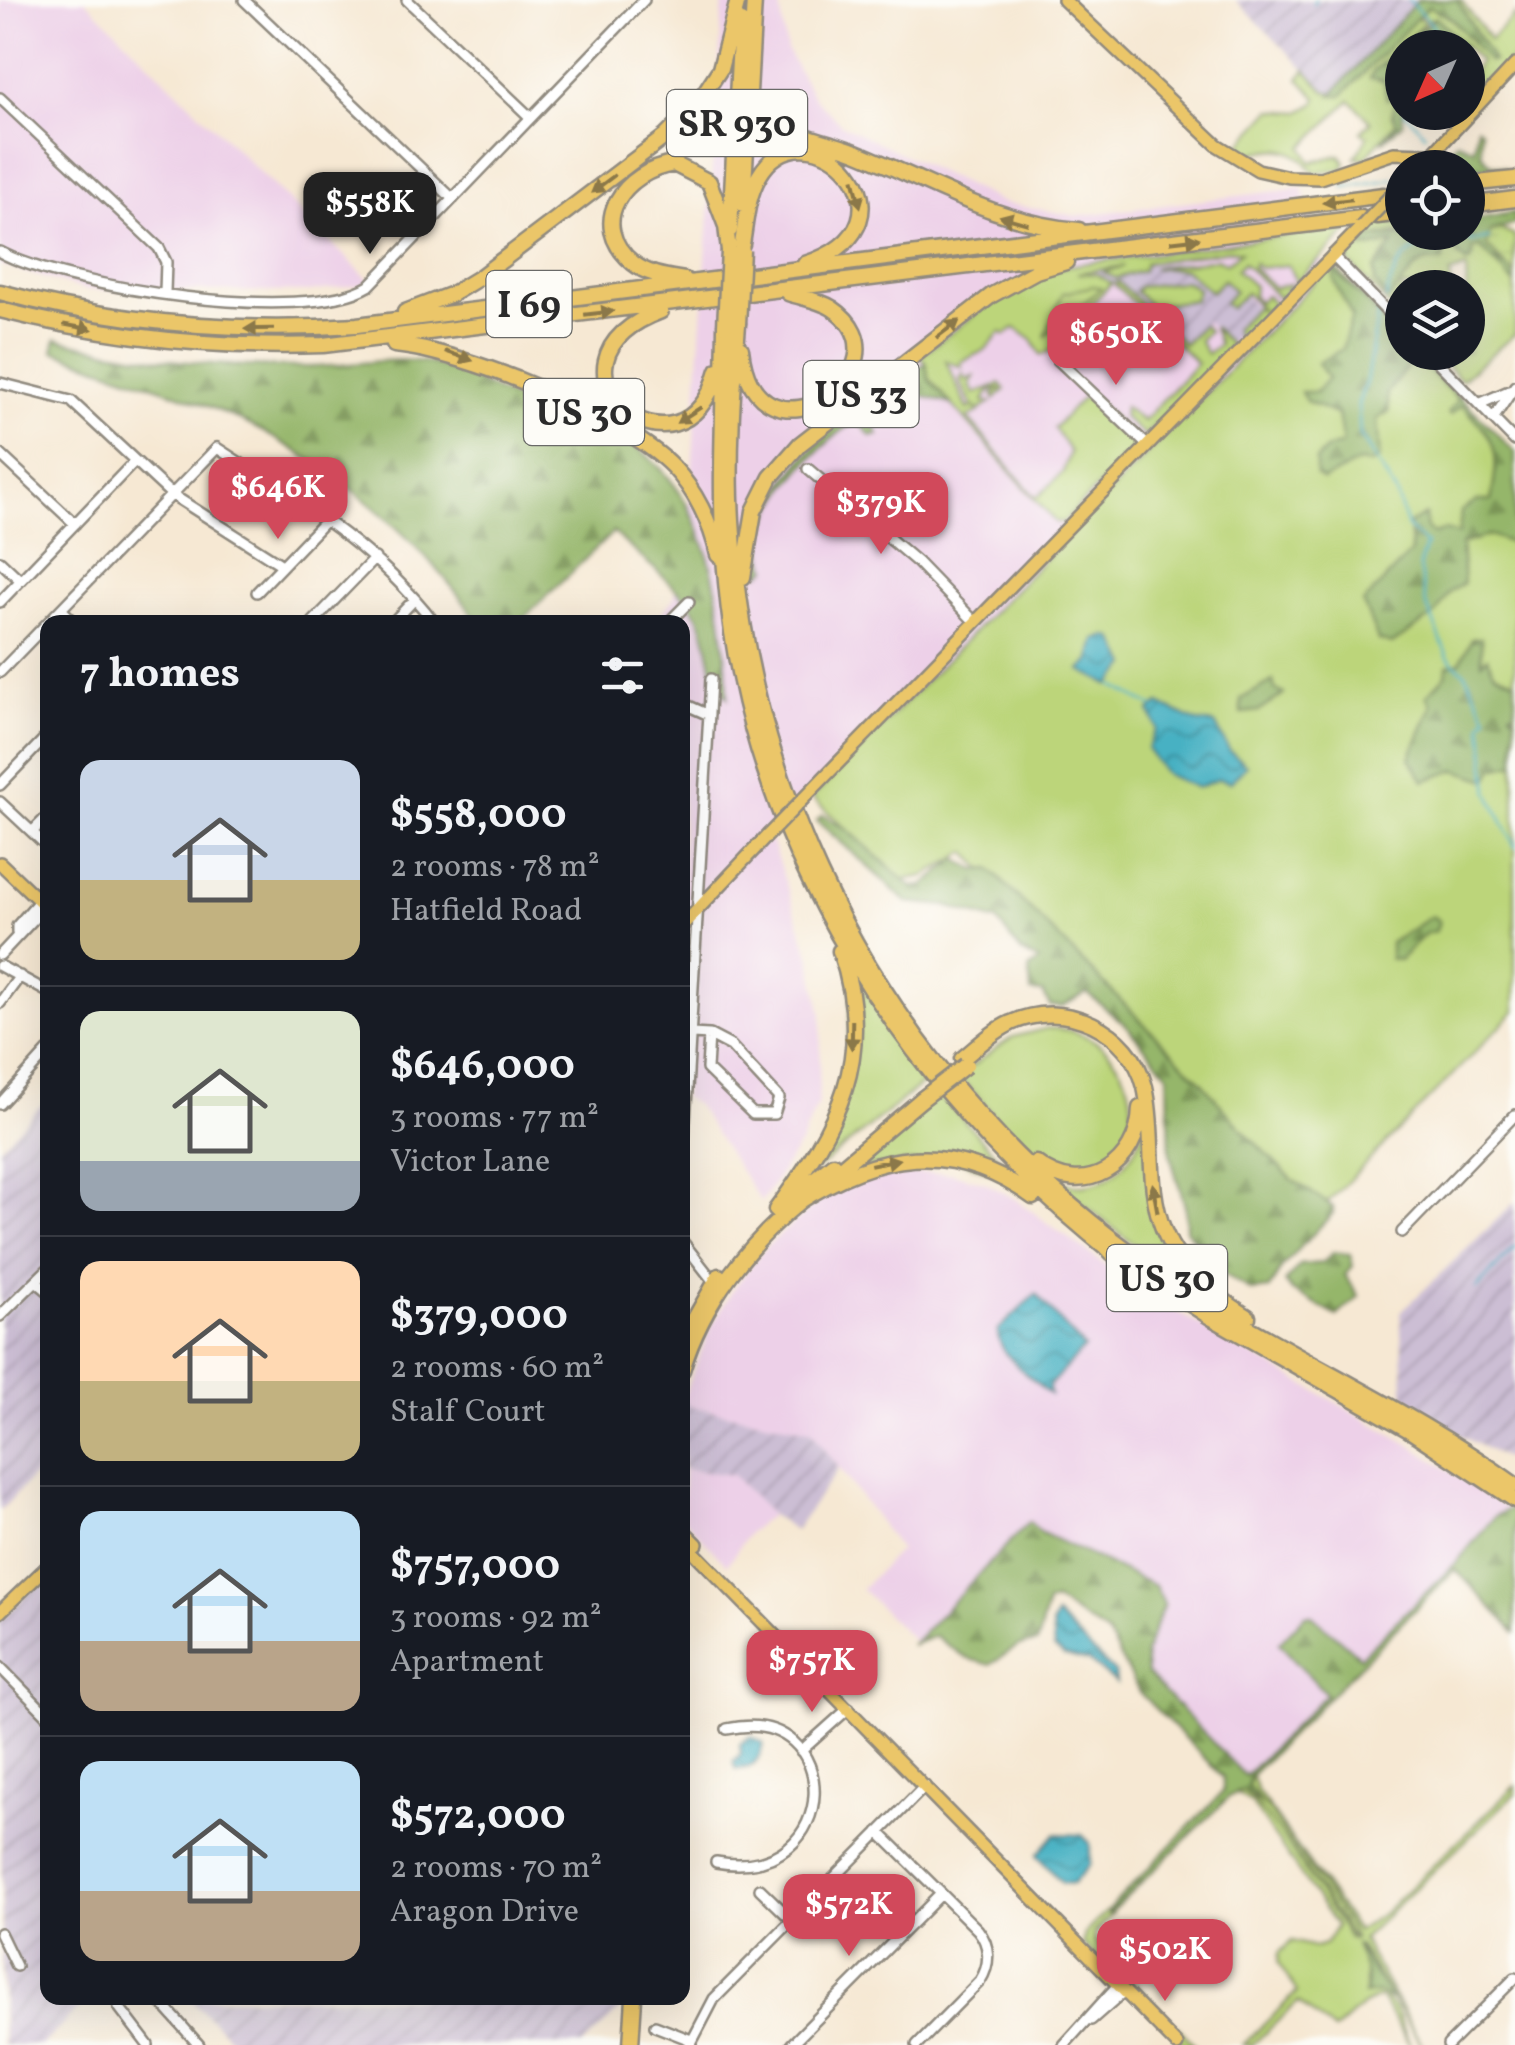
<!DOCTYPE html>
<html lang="en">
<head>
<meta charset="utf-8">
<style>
  body { margin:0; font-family:Vollkorn,serif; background:#20242c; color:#f1f3f6; height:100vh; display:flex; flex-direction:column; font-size:38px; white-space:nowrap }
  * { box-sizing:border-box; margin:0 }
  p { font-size:32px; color:#9ea1a6 }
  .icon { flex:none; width:55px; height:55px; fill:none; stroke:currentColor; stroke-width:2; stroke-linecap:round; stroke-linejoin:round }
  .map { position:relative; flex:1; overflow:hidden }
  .panel { position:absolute; left:40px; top:615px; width:650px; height:1390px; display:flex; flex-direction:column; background:#171b24; border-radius:20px; box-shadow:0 10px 40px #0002 }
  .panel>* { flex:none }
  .needle { width:65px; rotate:225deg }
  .controls { position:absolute; left:1385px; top:30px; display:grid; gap:20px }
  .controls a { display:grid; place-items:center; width:100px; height:100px; border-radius:50%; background:#171b24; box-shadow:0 10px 40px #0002; font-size:50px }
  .price { position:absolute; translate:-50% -85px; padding:0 22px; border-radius:20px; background:#d1495b; color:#fff; font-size:32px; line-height:65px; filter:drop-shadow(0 2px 5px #0008) }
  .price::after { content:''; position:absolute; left:50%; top:60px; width:30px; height:22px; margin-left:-15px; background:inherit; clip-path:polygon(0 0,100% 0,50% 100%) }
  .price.active { background:#222; color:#fff }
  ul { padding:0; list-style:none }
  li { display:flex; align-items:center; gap:30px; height:250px; padding:0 40px }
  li+li { border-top:2px solid #363941 }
  li span { display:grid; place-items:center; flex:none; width:280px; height:200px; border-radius:20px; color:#555 }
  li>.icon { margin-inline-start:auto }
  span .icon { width:120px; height:120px; fill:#fffc; stroke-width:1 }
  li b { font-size:42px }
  h2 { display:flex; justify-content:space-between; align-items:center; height:120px; padding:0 40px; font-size:42px }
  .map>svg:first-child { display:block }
  .built { fill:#edd0e8 }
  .industrial { fill:url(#industrial-furrows) }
  .grass { fill:#bcd57a; stroke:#748052; stroke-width:2.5 }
  .forest { fill:url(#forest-firs); stroke:#60704a; stroke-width:2.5 }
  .wetland { fill:url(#wetland-marsh); stroke:#748052; stroke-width:2.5 }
  .water { fill:url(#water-waves); stroke:#386e77; stroke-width:2.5 }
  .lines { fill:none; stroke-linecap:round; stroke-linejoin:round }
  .stream { stroke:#46b1c3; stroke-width:2.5 }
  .minor-casing { stroke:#908a7f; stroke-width:14 }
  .major-casing { stroke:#908a7f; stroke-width:16 }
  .highway-casing { stroke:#908a7f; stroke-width:19 }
  .minor { stroke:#fff; stroke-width:9 }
  .major { stroke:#ebc669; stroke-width:11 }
  .highway { stroke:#ebc669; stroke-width:14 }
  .major-bridge-casing { stroke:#908a7f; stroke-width:16; stroke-linecap:butt }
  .highway-bridge-casing { stroke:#908a7f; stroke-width:19; stroke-linecap:butt }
  .major-bridge { stroke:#ebc669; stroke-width:11 }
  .highway-bridge { stroke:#ebc669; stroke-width:14 }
  .oneway { fill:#8b784a }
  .labels { text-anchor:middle; stroke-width:8; stroke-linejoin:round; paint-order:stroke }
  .shield { fill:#fdfcf7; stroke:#6a6a68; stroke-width:2.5 }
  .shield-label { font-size:38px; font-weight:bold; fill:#2b2b2b }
</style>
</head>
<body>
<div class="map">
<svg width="1515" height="2045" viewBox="0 0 1515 2045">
  <defs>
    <pattern id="industrial-furrows" width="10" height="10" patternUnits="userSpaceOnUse" patternTransform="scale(2.5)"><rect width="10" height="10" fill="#ccbed4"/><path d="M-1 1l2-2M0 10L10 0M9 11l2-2" fill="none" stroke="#afa3b6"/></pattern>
    <pattern id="forest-firs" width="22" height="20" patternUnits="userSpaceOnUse" patternTransform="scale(2.5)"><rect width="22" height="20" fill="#95b66a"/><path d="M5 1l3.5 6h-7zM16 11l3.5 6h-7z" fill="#7a9457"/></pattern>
    <pattern id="wetland-marsh" width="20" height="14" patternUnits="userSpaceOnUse" patternTransform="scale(2.5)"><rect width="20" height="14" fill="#bcd57a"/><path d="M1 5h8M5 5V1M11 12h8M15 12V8" fill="none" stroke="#a2b76a"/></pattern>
    <pattern id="water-waves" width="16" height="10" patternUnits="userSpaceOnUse" patternTransform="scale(2.5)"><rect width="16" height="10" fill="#46b1c3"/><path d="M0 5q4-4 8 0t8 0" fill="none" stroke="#3b909f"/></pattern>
  </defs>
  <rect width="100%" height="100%" fill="#fdfcf7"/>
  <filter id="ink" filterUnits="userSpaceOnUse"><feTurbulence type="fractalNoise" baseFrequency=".01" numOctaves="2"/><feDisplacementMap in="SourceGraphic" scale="20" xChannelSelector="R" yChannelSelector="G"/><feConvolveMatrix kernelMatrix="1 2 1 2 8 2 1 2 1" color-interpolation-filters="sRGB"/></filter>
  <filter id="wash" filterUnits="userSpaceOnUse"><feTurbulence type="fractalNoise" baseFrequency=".0048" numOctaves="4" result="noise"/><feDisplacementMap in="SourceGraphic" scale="40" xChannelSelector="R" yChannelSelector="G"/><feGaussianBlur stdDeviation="2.25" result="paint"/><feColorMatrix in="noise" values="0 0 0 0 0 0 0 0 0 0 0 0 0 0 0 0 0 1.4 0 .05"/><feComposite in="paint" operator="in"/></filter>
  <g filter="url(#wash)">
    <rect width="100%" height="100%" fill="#f6e8d3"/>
    <path class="built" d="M0 0H85L372 283 310 292 86 290 0 265Z
      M723 0H779L787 50 814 98 842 125 1003 203 1076 216 1303 188 1325 271 771 840 810 955 822 1015 818 1103 801 1142 761 1202 696 1105 683 1097 682 622H654L674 598 688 531Z
      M900 1173H952L984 1182 1015 1199 1145 1294 1412 1446 1509 1509 1241 1784 1148 1687 1029 1529 915 1642 861 1589 900 1550 811 1430 689 1406 683 1398 711 1327 734 1288 765 1248 823 1198 861 1179Z
      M683 1469 733 1475 771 1515 749 1532 727 1565 683 1518Z"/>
    <path class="industrial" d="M1235 0H1418L1331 95Z
      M1184 261 1223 275 1260 312 1229 343 1206 321 1184 345 1201 360 1196 364 1112 283 1092 270Z
      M47 1099V1462L0 1511V1147Z
      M1515 1202V1464L1405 1406 1400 1313Z
      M683 1398 689 1406 811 1430 839 1468 795 1530 771 1515 733 1475 683 1469Z
      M47 1574 48 1998H89L42 2045H3L0 1621Z
      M189 1998H620L619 2011 583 2045H237Z"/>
    <path class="grass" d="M1457 0H1461L1490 40 1515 14V56L1468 104V79L1480 61 1436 17 1427 20 1420 14 1429 6 1443 11 1492 61Z
      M1417 17 1425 22 1370 77 1384 81 1387 98 1396 96 1399 119 1365 158H1355L1368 136 1361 132 1371 122 1350 100 1303 147 1311 162 1340 155 1346 163 1342 169 1314 173C1296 146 1275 145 1247 156L1231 147 1239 146 1272 110 1300 112 1316 103 1317 98 1299 79 1306 70 1325 91 1342 95Z
      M1402 221V232L1372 238 1362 248 1395 242 1374 270 1375 283 1385 297 1416 267 1444 254 1446 242 1460 257 1471 261 1473 248 1480 247 1515 284V334L1461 380 1434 353 1468 352 1466 268 1450 274 1451 286 1402 288V320L1347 260 1346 251 1371 224Z
      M1354 226 1296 282 1288 265 1260 268 1254 263 1252 267 1274 288 1291 284 1280 299 1243 263 1236 270 1254 286 1253 296 1258 302 1266 295 1275 304 1242 335H1236L1235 329 1256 307 1263 311 1246 293 1230 308 1224 303 1235 291 1223 280 1211 292 1184 269 1153 268 1216 259 1226 263 1241 252 1229 250 1146 263 1142 271 1115 278 1104 272 1124 266 1077 273 1096 274 1112 283 1057 339 1063 346 1041 355 1032 340 1015 328 1005 335 1001 332 985 350 961 362 962 367 946 361 968 409 972 406 960 381 963 374 966 380 974 377 970 384 974 394 1000 384 1005 390 995 399 993 394 1001 389 990 390 984 401 991 402 979 411 974 406 978 412 968 418 1033 495 1039 496 1063 472 1070 452 1054 428 1083 397 1093 398 1137 441V446L1063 523H1056L926 375 927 364 920 356 993 301 1031 278 1066 266Z
      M1337 269 1402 337V352L1415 353 1515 463V1011L1321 1209 966 852 925 876 903 880 812 798 1325 271Z
      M1117 281 1184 344 1203 325 1208 331 1199 340 1207 354 1219 345 1213 327 1230 344 1213 368 1144 436 1123 417 1124 407 1143 421 1197 363 1115 285Z
      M1185 281 1198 289 1194 300 1151 306 1136 292 1139 287Z
      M853 973 927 1080 811 1174 844 1102Z
      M1048 1028C1161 1031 1153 1193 1065 1173 1018 1163 993 1103 956 1077L1013 1037Z
      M937 1092 1025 1185 954 1158 848 1169Z
      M1144 1125 1154 1220 1224 1305 1168 1272 1049 1177C1094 1200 1133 1170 1144 1125Z
      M1251 1775 1257 1790 1357 1931 1385 1912 1515 1786V1794L1362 1939 1422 2045 1358 1944 1365 1964V1993L1379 1992 1395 2009 1410 2045 1380 1997 1363 2005 1334 2031 1298 2002 1252 2045H1243L1297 1992 1278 1963 1279 1953 1292 1941 1315 1947 1325 1944 1336 1926 1252 1804 1239 1794 1230 1796 1242 1790 1273 1822 1349 1938H1355L1297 1847 1248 1786Z
      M1109 1909V1914L1114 1912 1094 1934 1095 1941 1195 2045H1185L1083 1944 1085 1933Z"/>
    <path class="forest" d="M1418 0H1457L1493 61 1489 62 1453 20 1429 6 1342 95H1331Z
      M1436 17 1467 48H1402L1403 123 1382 142 1397 123 1392 116 1396 96 1387 99 1384 81 1370 78 1373 71Z
      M1477 127 1481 130V154L1491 164 1507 168 1428 167 1458 142 1474 149Z
      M1515 212V224L1493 230 1489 238 1498 260 1515 275V284L1480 247 1473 248V257L1467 263 1447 242 1442 262 1426 261 1416 267 1389 299 1375 283 1374 270 1394 242 1371 248 1358 245 1362 238 1468 232V221Z
      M1334 270 1402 338V352L1417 353 1515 452V545L1490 535 1461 544 1464 583 1450 592 1435 615 1392 644 1378 640 1363 603 1411 552 1409 524 1425 515 1427 529 1434 534 1445 530 1459 534 1461 511 1478 501H1491C1500 450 1498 442 1462 404L1450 415 1448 412 1458 399 1415 357 1387 393 1389 412 1377 419 1380 458 1370 464 1358 462 1323 480 1316 475V460L1328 448 1343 444 1338 415 1306 401 1301 392H1316L1328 378 1318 363 1342 349 1352 317 1334 281Z
      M56 339C140 361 224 368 311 367 349 367 387 356 425 362 472 371 512 404 557 418 566 421 577 418 587 421 708 464 722 586 728 697 705 676 713 635 694 610 673 581 639 557 613 532L520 622H478C416 531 321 455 220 411 166 388 108 371 53 351Z
      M926 363 929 380 951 404 912 393 921 385 909 384 875 414 872 419 878 435 871 436 859 423H853C817 446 743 520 768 568L759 574C753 563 758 550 761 537 777 460 860 401 926 363Z
      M1481 638 1482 662 1488 657 1494 672 1515 680V710L1511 712 1515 716V763L1494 768 1488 780 1456 770 1424 781 1410 758 1432 706 1427 695 1446 675 1447 666 1460 662 1472 639Z
      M1273 681 1275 689 1284 694 1259 711 1241 713V699Z
      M822 815 849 831 912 887 924 886 956 859 976 870 990 869 1199 1079 1247 1135 1293 1180 1333 1207V1213L1282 1267 1269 1289 1251 1291 1215 1268 1186 1229 1185 1206 1170 1155 1168 1074 1125 1024 1087 993 1061 1007 1050 1006 1043 993 1031 992 1029 969 1039 961 1021 952 997 921 946 906 907 902 817 821Z
      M1432 916 1439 921 1436 931 1426 933 1399 960 1390 959V943Z
      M1333 1252 1350 1255 1353 1266 1345 1275 1359 1296 1337 1316 1292 1291 1285 1282 1300 1265 1323 1263Z
      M1509 1509 1515 1513V1632L1455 1569 1249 1777 1248 1786 1259 1801 1242 1790 1230 1796 1109 1914V1909L1223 1792V1777L1139 1692 1107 1634 1055 1601 1047 1604 1037 1643 1018 1646 990 1665 966 1658 935 1636 911 1645 1029 1522 1042 1533 1155 1586 1164 1604 1145 1652 1147 1674 1245 1776 1326 1694 1279 1643 1305 1615H1312L1360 1657 1456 1563 1495 1516Z
      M1355 1944 1392 2000 1379 1993 1364 1995C1372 1978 1360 1961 1355 1944Z"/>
    <path class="wetland" d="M1500 229 1515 236V275L1487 246 1490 233Z
      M1094 286 1101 288 1045 337 1063 293Z
      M1248 1794 1268 1808 1351 1929 1353 1940 1283 1836Z"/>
    <path class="water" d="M1106 636 1114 638 1128 665 1110 685 1081 670 1090 662 1096 640Z
      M1159 704 1197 722 1215 724 1229 750 1246 765 1231 782 1218 779 1197 788 1165 774 1147 749 1157 729 1150 711Z
      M1036 1294 1084 1348 1049 1386 1050 1394C1034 1381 995 1353 998 1330Z
      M1056 1616 1115 1673 1116 1683 1088 1661 1064 1656 1054 1648 1052 1624Z
      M751 1736 763 1743C761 1759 753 1769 736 1769L733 1762 741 1754 740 1744Z
      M1055 1834 1082 1835 1090 1843V1864L1073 1884 1062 1883 1037 1855Z"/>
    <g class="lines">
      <path class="stream" d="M1409 0 1433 26 1435 43 1446 48
        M1313 4 1315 0
        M1405 112 1425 134
        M1448 164 1450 168
        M1344 187 1393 179
        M1462 232 1471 242 1489 238
        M1386 299C1397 250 1413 251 1454 232
        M1378 314 1366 382 1358 404 1360 435 1396 493 1407 527 1426 544 1419 566 1426 604 1448 657 1466 674 1487 717 1482 723 1489 793 1515 847
        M1112 685 1153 707
        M1476 1289 1515 1247"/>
    </g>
  </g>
  <g filter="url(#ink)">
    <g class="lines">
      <g class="minor-casing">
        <path id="minor" d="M244 0 453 199
          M407 0 530 117
          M0 98 159 248 166 262 165 292
          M0 252C67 288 304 325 369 286L644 0
          M1332 255 1402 327
          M1428 352 1515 441
          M1058 360 1147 445
          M0 383 71 401 171 494 282 565
          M1479 404 1509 391
          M1493 419 1515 386
          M0 454 75 524
          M808 469 917 562 975 622
          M0 561 20 580
          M257 592 327 519
          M0 602 135 461
          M61 609 74 622
          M313 622 375 558
          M393 622 415 599
          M669 622 689 602
          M0 672 217 448C297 500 375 546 434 622
          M682 703 709 715
          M0 785 48 735
          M0 802 48 847
          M32 832 48 816
          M17 933V926L48 891
          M0 955 45 907
          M0 966 48 992
          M0 1003 20 976
          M692 1034 709 1035H710L731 1046 779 1098 774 1114H753L707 1069 709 1035
          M0 1104 48 1051
          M682 1175 711 679
          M1402 1232 1515 1115
          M682 1241 714 1282
          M36 1281 48 1291
          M0 1316 48 1269
          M0 1667 48 1716
          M801 1751 849 1708
          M879 1832 978 1930C990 1945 991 1964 980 1981L917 2045
          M716 1862C845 1885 845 1702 727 1729
          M760 1889 792 1920
          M0 1933 16 1966
          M126 1998 119 2007 148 2045
          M157 1998 199 2045
          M1091 2020 1124 1991
          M655 2026 691 2040
          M690 2045 714 1999 925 1786
          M791 2045 941 1894
          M1064 2045 1118 1985
          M1448 2045 1515 1978"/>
      </g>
      <g class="major-casing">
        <path id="major" d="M1064 0 1217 145 1258 170 1289 177 1320 178 1394 153 1428 154
          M1419 168 1515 65
          M803 799 1361 227
          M0 863 48 909
          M682 926 768 835
          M682 1529 697 1544
          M682 1540 1177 2045
          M0 1612 48 1566"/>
      </g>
      <g class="highway-casing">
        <path id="highway" d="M750 109C777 133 823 139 856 152 933 183 995 223 1079 230
          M1468 184 1515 179
          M743 204 754 0
          M1468 205 1515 199
          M1377 216 1402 213
          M730 230 741 22
          M742 244C746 221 747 197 759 176 809 92 934 222 805 264
          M685 280C667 277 648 275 633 263 585 223 625 171 674 164L709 182 726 226 729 251
          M0 292C118 324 235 333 357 325L1384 195
          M0 310C107 337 212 349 323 345L1361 218
          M661 311C521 364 683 501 718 370
          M405 312 452 294 480 277 666 136 696 106 720 69 738 0
          M738 324C733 389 728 455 732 520 748 820 905 1096 1151 1267 1267 1347 1400 1402 1515 1485
          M725 325C724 412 718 496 726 582 750 853 909 1093 1118 1257
          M394 345C464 351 624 416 673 467 695 490 711 523 718 555
          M741 349C756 478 919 366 832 308 819 300 803 298 788 293
          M743 577 754 511 771 477 800 444 992 295 1036 271 1066 262
          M962 1059C977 1047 993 1031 1011 1023 1064 998 1131 1030 1145 1087 1156 1134 1145 1185 1164 1231 1180 1271 1212 1294 1248 1317
          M1036 1163C1084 1201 1139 1165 1140 1108
          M831 1176 922 1099
          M795 1195 833 1164
          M797 1203C876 1152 952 1138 1033 1197
          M776 1210C837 1127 877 1057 840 951
          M1111 1253 1212 1318 1409 1430 1515 1500
          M682 1341 719 1276
          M682 1370C702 1302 749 1243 803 1199
          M682 1548H690
          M631 2045 634 1998"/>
      </g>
      <use href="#minor" class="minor"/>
      <use href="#major" class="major"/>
      <use href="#highway" class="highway"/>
      <g class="major-bridge-casing">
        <path id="major-bridge" d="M1361 227 1402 184
          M768 835 803 799"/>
      </g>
      <g class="highway-bridge-casing">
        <path id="highway-bridge" d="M738 324 742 250
          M725 325 729 251
          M922 1099 966 1065"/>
      </g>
      <use href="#major-bridge" class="major-bridge"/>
      <use href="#highway-bridge" class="highway-bridge"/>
    </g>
    <defs><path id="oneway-solid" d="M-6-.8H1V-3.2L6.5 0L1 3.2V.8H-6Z" transform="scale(2.5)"/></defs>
    <g class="oneway">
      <use href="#oneway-solid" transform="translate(603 184) rotate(143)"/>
      <use href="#oneway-solid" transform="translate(857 193) rotate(76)"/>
      <use href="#oneway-solid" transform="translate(1337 201) rotate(173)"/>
      <use href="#oneway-solid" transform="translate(1014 220) rotate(-164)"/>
      <use href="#oneway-solid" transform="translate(1185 240) rotate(-7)"/>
      <use href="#oneway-solid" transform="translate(599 313) rotate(-7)"/>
      <use href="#oneway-solid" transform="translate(78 327) rotate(10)"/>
      <use href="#oneway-solid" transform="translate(259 329) rotate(179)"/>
      <use href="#oneway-solid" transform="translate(948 329) rotate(-37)"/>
      <use href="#oneway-solid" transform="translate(459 356) rotate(19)"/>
      <use href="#oneway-solid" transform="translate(689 415) rotate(147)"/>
      <use href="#oneway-solid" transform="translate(852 1035) rotate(91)"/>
      <use href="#oneway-solid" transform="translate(885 1162) rotate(-11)"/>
      <use href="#oneway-solid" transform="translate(1155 1198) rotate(-100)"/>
    </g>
  </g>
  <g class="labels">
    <g class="shield">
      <rect x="667" y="90" width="140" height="66" rx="8"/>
      <rect x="486.5" y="271" width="85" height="66" rx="8"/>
      <rect x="803.5" y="361" width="115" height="66" rx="8"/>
      <rect x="524" y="379" width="120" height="66" rx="8"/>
      <rect x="1107" y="1245" width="120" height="66" rx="8"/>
    </g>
    <g class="shield-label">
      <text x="737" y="136">SR 930</text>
      <text x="529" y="317">I 69</text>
      <text x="861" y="407">US 33</text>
      <text x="584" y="425">US 30</text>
      <text x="1167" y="1291">US 30</text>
    </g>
  </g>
</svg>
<div class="controls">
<a><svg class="needle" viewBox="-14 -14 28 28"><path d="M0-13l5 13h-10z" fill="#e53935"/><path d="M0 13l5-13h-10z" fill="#9ea1a6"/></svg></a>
<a><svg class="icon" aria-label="locate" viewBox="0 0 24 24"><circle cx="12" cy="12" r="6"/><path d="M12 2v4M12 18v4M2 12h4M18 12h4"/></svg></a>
<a><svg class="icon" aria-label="layers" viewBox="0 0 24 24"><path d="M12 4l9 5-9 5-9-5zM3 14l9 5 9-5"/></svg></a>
</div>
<b class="price active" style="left:370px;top:257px">$558K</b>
<b class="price" style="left:1116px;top:388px">$650K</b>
<b class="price" style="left:278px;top:542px">$646K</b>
<b class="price" style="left:881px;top:557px">$379K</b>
<b class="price" style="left:812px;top:1715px">$757K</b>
<b class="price" style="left:849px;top:1959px">$572K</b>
<b class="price" style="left:1165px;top:2004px">$502K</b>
<section class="panel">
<h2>7 homes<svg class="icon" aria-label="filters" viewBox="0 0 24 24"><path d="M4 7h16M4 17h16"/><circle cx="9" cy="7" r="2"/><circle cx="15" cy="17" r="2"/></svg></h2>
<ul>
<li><span style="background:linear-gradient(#c9d6e8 60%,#c2b280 0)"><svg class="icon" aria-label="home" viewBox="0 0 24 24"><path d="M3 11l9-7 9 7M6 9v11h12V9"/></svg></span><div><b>$558,000</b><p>2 rooms · 78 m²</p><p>Hatfield Road</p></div></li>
<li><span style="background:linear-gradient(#dfe7d0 75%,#9aa5b1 0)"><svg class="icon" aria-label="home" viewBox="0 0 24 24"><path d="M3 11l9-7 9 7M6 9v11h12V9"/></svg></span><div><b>$646,000</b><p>3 rooms · 77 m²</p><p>Victor Lane</p></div></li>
<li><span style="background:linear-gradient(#ffd9b3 60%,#c2b280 0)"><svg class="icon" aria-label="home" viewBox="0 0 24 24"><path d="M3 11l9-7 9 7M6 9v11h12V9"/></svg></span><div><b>$379,000</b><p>2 rooms · 60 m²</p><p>Stalf Court</p></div></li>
<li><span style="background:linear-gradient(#bfe0f5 65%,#b9a48a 0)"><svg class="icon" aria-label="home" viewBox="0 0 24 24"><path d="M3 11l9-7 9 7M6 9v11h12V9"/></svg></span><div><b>$757,000</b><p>3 rooms · 92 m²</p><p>Apartment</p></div></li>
<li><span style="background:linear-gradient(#bfe0f5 65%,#b9a48a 0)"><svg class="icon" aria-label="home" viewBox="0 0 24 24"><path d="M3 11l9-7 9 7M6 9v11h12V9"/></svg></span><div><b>$572,000</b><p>2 rooms · 70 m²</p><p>Aragon Drive</p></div></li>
</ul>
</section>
</div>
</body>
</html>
